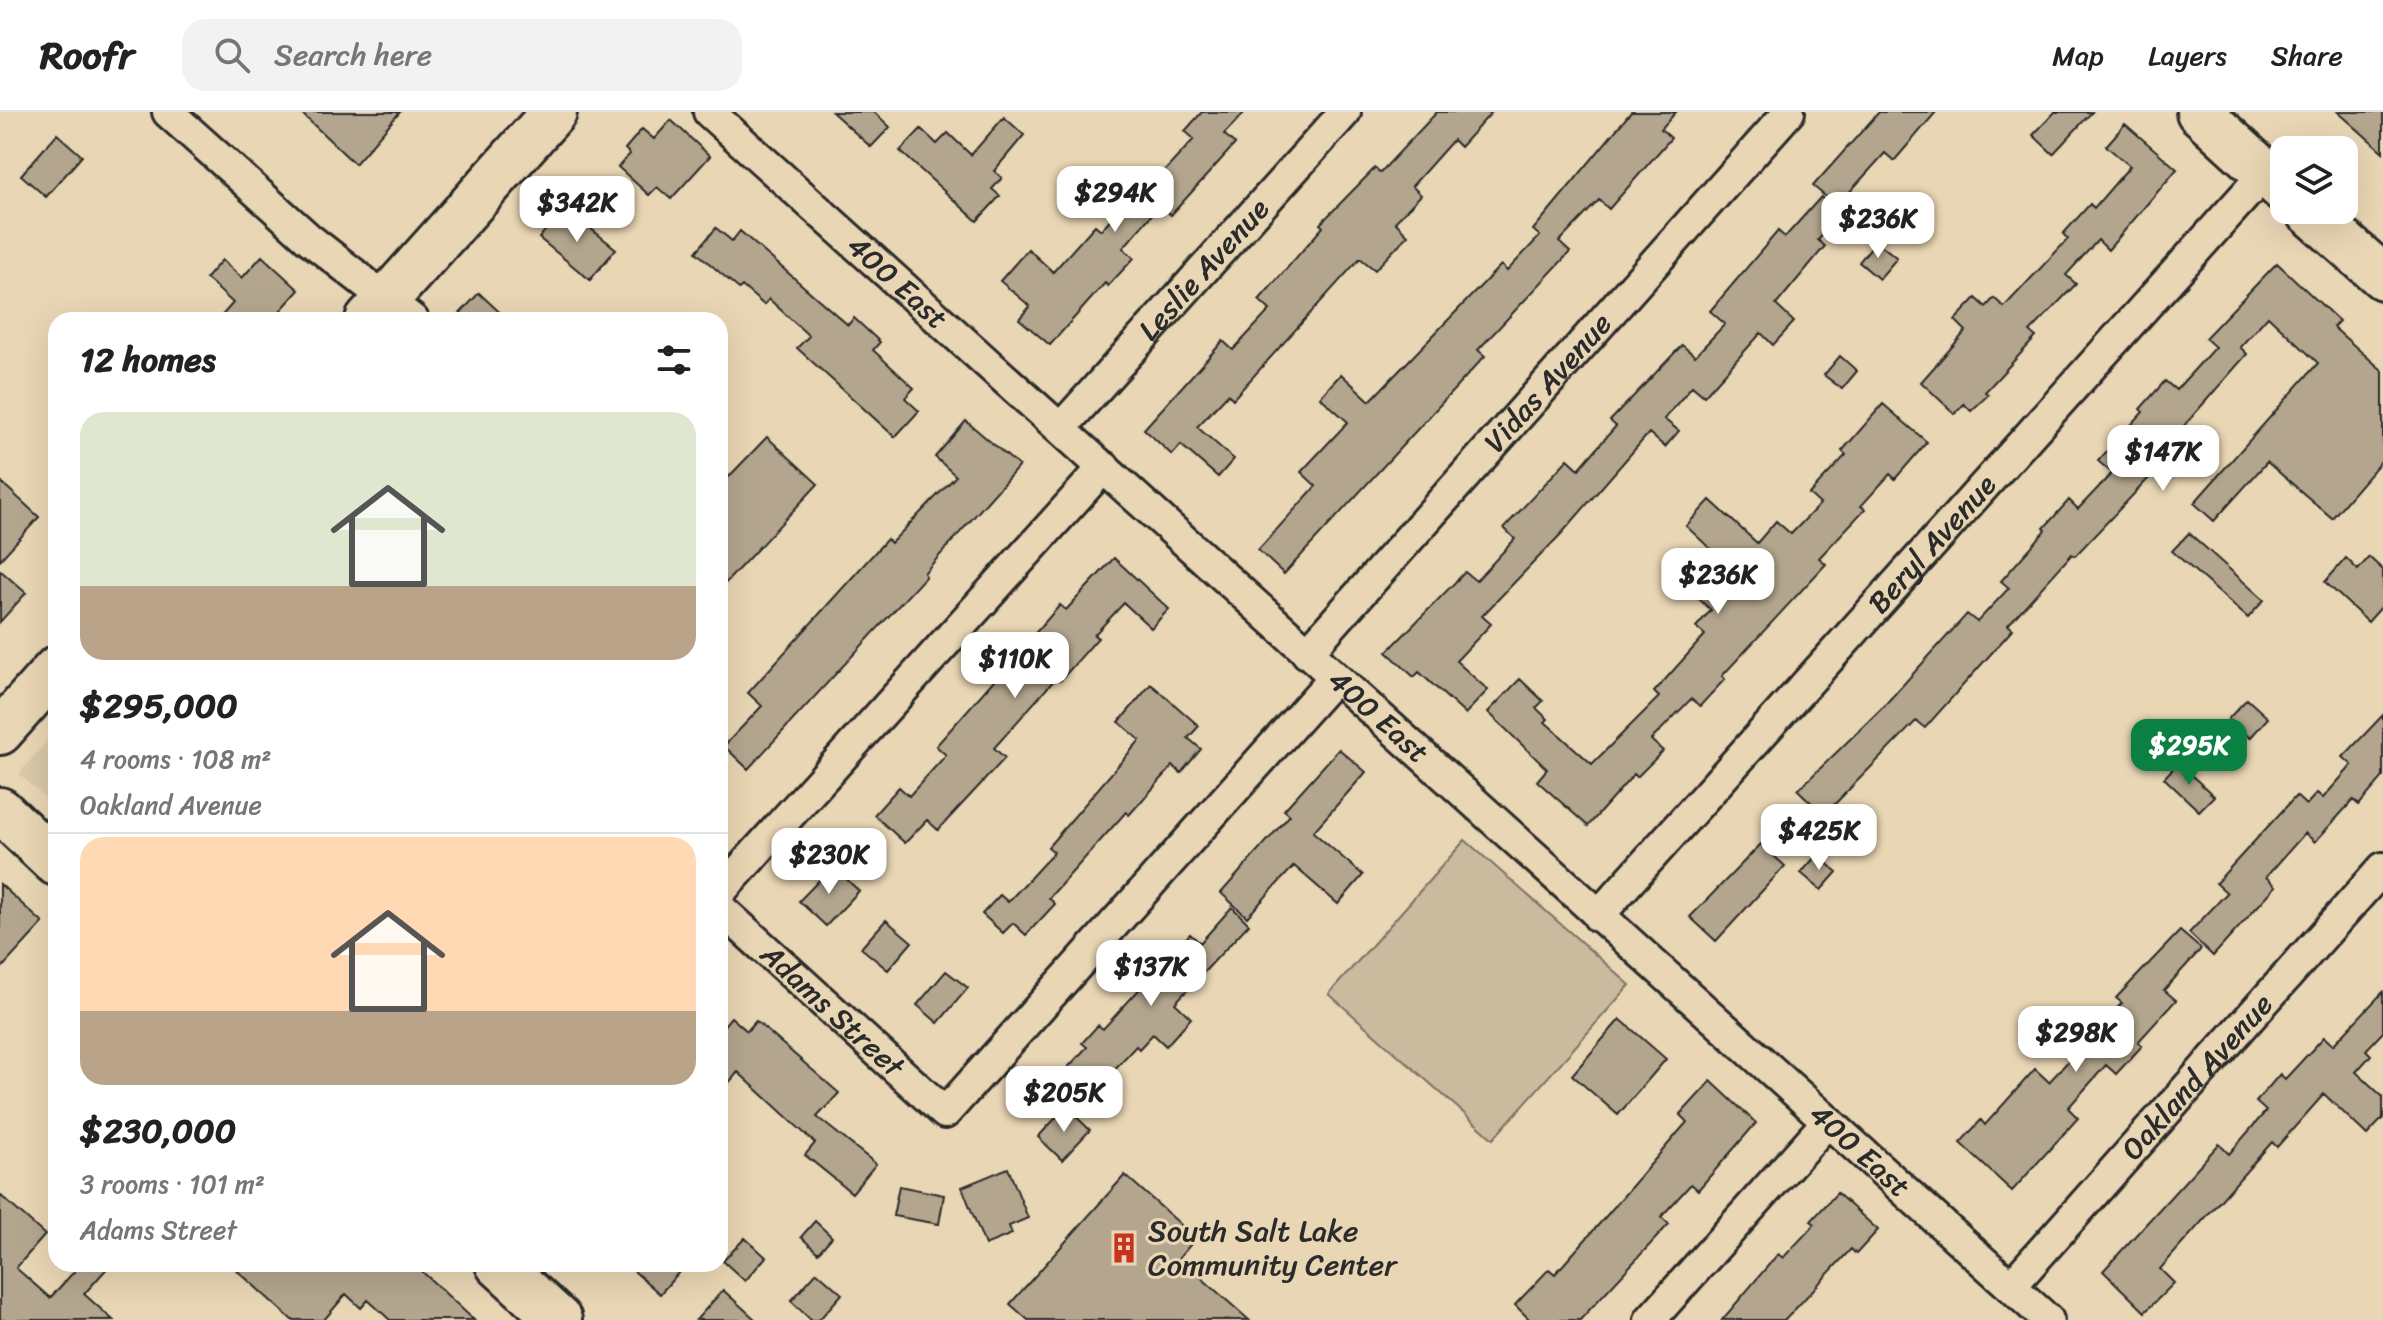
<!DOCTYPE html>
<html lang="en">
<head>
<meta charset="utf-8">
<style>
  body { margin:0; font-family:Sriracha,sans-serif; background:#f2f2f2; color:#222; height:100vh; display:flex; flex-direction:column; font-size:30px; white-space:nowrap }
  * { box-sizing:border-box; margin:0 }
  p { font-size:26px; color:#767676 }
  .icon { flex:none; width:44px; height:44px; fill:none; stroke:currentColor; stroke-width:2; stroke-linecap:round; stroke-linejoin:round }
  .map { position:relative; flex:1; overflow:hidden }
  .panel { position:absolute; left:48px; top:200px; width:680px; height:960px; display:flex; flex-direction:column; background:#fff; border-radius:24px; box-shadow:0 8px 32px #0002 }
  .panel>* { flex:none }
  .fabs { position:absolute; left:2270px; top:24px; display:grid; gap:16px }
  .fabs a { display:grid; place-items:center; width:88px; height:88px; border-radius:16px; background:#fff; box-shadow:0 8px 32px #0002; font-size:40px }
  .price { position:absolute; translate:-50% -68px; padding:0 18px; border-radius:16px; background:#fff; color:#222; font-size:26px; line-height:52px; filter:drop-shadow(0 2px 4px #0008) }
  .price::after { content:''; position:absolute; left:50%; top:48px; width:24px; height:18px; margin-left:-12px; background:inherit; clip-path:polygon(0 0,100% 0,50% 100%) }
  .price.active { background:#0b8043; color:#fff }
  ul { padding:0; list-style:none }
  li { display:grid; align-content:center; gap:16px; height:424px; padding:0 32px }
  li+li { border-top:2px solid #e0e0e0 }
  li span { display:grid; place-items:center; height:248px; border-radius:24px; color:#555 }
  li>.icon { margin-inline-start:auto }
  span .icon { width:144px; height:144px; fill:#fffc; stroke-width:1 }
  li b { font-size:34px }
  h2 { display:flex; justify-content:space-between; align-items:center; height:96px; padding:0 32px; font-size:34px }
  header { display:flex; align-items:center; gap:48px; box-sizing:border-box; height:112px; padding:0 40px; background:#fff; border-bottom:2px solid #e0e0e0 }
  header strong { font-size:38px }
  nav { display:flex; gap:44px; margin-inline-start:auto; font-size:28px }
  .search { width:560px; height:72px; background:#f2f2f2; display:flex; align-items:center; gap:20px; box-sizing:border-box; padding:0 28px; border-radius:24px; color:#767676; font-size:30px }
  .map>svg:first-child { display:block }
  .built { fill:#d9c8a9 }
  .green { fill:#caba9e; stroke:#7a7264; stroke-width:2 }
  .building { fill:#b4a68e; stroke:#2b2b2b; stroke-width:2 }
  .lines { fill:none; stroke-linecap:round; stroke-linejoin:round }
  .street-casing { stroke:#2b2b2b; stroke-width:36 }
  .secondary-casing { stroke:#2b2b2b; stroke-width:50 }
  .street { stroke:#e9d6b4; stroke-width:30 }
  .secondary { stroke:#e9d6b4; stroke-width:44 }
  .labels { text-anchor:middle; stroke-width:6; stroke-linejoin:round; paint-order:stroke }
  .street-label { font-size:30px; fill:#2b2b2b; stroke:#e9d6b4 }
  .poi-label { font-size:30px; fill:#2b2b2b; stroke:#e9d6b4; text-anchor:start }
</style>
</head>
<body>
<header>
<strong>Roofr</strong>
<div class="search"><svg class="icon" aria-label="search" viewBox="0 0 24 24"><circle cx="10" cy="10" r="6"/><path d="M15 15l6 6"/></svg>Search here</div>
<nav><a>Map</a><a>Layers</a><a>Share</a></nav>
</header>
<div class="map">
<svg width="2383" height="1208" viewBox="0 0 2383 1208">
  <rect width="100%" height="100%" fill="#e9d6b4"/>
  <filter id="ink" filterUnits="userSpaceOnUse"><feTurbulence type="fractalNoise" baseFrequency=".0125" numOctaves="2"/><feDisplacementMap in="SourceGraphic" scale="16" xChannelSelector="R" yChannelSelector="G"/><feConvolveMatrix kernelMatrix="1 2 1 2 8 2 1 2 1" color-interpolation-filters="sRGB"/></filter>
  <g filter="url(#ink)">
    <path class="built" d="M56 618V696L19 662Z"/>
    <path class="green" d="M1465 728 1630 873 1493 1027 1329 882Z"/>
    <path class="building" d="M300 0H400L355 52Z
      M832 0H874L890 15 871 35Z
      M1202 0H1245L1224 22 1235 32 1171 103 1160 93 1123 136 1134 146 1108 174 1105 171 1050 233 1019 207 1030 194 1000 169 1028 137 1053 160 1095 113 1101 118 1154 57 1161 63 1194 27 1185 19Z
      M1437 0H1492L1460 35 1453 28 1412 74 1421 83 1395 110 1408 123 1375 158 1360 146 1233 287 1228 282 1197 315 1234 347 1218 365 1181 333 1172 343 1144 317 1223 229 1233 238 1270 198 1259 188 1323 115 1320 112 1375 56 1380 61Z
      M1631 0H1676L1661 17 1671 26 1609 97 1599 88 1559 130 1570 140 1478 238 1485 244 1284 462 1258 438 1316 374 1301 360 1348 310 1320 285 1341 262 1370 289 1501 153 1507 159 1540 124 1533 118Z
      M1879 0H1936L1894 49 1885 41 1837 94 1813 74Z
      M2055 0H2092L2053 42 2033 23Z
      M2338 0H2383V40Z
      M1004 5 1024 23 994 59 1002 66 992 77 1000 84 977 109 900 39 921 17 937 32 948 21 971 43Z
      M671 8 710 44 671 87 657 75 649 83 618 55 630 42 625 37 642 17 654 27Z
      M2125 12 2177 57 2108 138 2098 128 2066 163 2076 172 2030 220 2036 225 1985 280 1988 283 1971 299 1964 292 1955 302 1921 270 1966 219 1955 208 1976 186 1986 195 1994 186 2004 195 2068 127 2063 122 2090 92 2094 96 2130 54 2106 34Z
      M57 22 82 44 46 85 21 63Z
      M1821 85 1841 103 1818 128 1825 134 1776 193 1794 210 1773 233 1761 221 1704 284 1692 274 1664 307 1679 319 1665 335 1649 321 1562 421 1482 504 1491 512 1456 549 1488 578 1465 602 1419 560 1414 565 1387 540 1465 460 1476 469 1515 427 1504 416 1568 347 1579 357 1616 314 1610 309 1682 233 1695 244 1725 212 1710 199 1778 119 1785 125Z
      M564 95 616 137 590 168 539 126Z
      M716 116 732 129 740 119 848 213 854 206 880 230 873 238 914 276 905 286 919 299 895 325 797 236 809 224 769 187 764 193 742 174 739 177 696 140Z
      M1876 129 1897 146 1879 167 1859 150Z
      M262 144 299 178 272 208H218L233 191 206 166 222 148 242 166Z
      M2277 151 2339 209 2333 215 2383 259V347L2332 406 2267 350 2214 409 2194 391 2318 251 2268 204 2240 235 2247 242 2161 340 2168 346 2075 444 2072 442 2008 513 2013 517 1925 616 1916 609 1824 703 1798 678 1883 595 1967 502 1977 510 2009 476 2001 469 2046 418 2044 416 2069 388 2078 397 2112 361 2098 349 2143 300 2140 297 2165 269 2176 278 2215 235 2205 226Z
      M479 181 508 208H454Z
      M1840 244 1857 259 1842 277 1824 263Z
      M1883 292 1927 330 1895 367 1890 362 1861 394 1865 397 1819 446 1826 452 1722 564 1725 567 1700 594 1691 587 1651 628 1663 639 1637 665 1634 662 1588 714 1537 669 1547 657 1488 600 1520 567 1543 589 1536 596 1548 607 1545 610 1592 652 1659 585 1654 580 1705 523 1696 515 1711 498 1688 477 1718 444 1686 414 1710 388 1757 431 1776 409 1791 422 1820 392 1809 382 1846 343 1842 339Z
      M966 309 1019 354 924 461 926 464 748 657 724 634 762 594 748 581 887 427 891 431 956 364 935 345Z
      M767 325 818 372 720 477V374Z
      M0 369 39 405 0 448Z
      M2189 421 2264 488 2248 506 2172 439Z
      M2369 445 2383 458V493L2368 510 2325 470 2346 446 2358 458Z
      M1114 446 1169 497 1151 516 1124 491 1094 523 1098 526 1060 569 1056 566 994 636 1005 646 938 718 927 708 905 731 874 703 899 675 909 684 946 643 936 634 1060 493 1066 498Z
      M0 458 26 481 0 510Z
      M1151 572 1199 614 1188 626 1201 637 1181 661 1173 654 1129 703 1126 700 1049 786 1055 792 1026 823 1013 811 1003 821 982 802 1000 783 1008 790 1054 740 1048 735 1140 628 1119 610Z
      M2247 587 2268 606 2250 626 2228 607Z
      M2383 603V665L2359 693 2353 688 2315 730 2305 721 2266 765 2276 774 2213 844 2189 821 2227 781 2216 771 2296 684 2306 693 2317 681 2323 686 2352 653 2343 645Z
      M1339 637 1366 660 1313 720 1363 763 1338 792 1294 754 1247 805 1221 781 1290 703 1284 698Z
      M2178 651 2214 684 2199 699 2164 666Z
      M1761 732 1785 754 1716 829 1690 805Z
      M1817 743 1837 760 1821 778 1801 761Z
      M833 754 859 779 826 814 799 789Z
      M0 772 43 811 0 858Z
      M1232 795 1249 812 1175 891 1191 906 1166 934 1153 922 1139 937 1136 934 1085 989 1059 965 1087 935 1082 931 1098 913 1103 917 1190 822 1200 831Z
      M886 808 912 830 888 858 861 836Z
      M2180 819 2201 837 2164 878 2176 888 2138 930 2142 934 2116 962 2106 953 2068 996 2078 1006 2012 1079 1960 1031 1981 1008 1985 1013 2035 957 2049 970 2122 891 2116 886Z
      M946 859 968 876 938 911 917 893Z
      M2383 880V920L2366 938 2371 943 2356 960 2383 985V1006L2367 1023 2324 982 2277 1035 2272 1030 2160 1157 2174 1171 2145 1200 2103 1159 2219 1032 2229 1042 2266 999 2256 990 2280 962 2285 967 2324 925 2333 933Z
      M731 905 747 919 756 909 839 981 817 1005 876 1052 852 1081 805 1043 815 1031 738 960 720 981V918Z
      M1620 907 1666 947 1618 1003 1572 963Z
      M1711 969 1756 1011 1698 1078 1691 1072 1661 1105 1669 1112 1580 1208H1530L1515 1193 1549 1157 1555 1162 1608 1102 1687 1010 1680 1003Z
      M1066 995 1090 1018 1062 1048 1038 1025Z
      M1008 1056 1028 1106 1009 1114 1012 1122 985 1133 962 1075Z
      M1125 1063 1196 1126 1179 1146 1249 1208H1028L1010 1192Z
      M899 1074 944 1083 939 1112 893 1104Z
      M1837 1081 1878 1118 1856 1142 1851 1137 1785 1208H1722L1778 1142 1783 1146 1815 1112 1811 1109Z
      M0 1083 45 1123 16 1156 50 1186 81 1152H111L84 1182 113 1208H0Z
      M815 1109 832 1125 818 1141 801 1125Z
      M745 1126 766 1145 745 1169 723 1149Z
      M230 1152H414L474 1208H390L368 1188 361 1196 346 1182 324 1208H292Z
      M626 1152H686L660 1182Z
      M817 1160 842 1182 819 1208H811L791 1189Z
      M723 1178 756 1208H696Z"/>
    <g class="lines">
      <g class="street-casing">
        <g id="street">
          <path d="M168 0 308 126 413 208"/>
          <path id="s1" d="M709 0 2048 1208"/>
          <path id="s2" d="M1062 315 1345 0"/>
          <path id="s3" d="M1307 541 1789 0"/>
          <path d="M720 780 1104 355"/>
          <path id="s4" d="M720 796 945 1001 1334 566"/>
          <path id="s5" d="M1598 804 2265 61"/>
          <path id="s6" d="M2011 1174 2383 756"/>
          <path d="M1650 1208 1828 1009"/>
        </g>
      </g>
      <g class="secondary-casing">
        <path id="secondary" d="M2199 0 2284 78
          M2307 98 2383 165
          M368 208 554 0
          M0 620 56 557
          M0 698 56 751
          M498 1152 559 1208"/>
      </g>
      <use href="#street" class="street"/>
      <use href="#secondary" class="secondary"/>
    </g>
  </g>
  <defs>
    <g id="building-bare" transform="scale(2.4)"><path d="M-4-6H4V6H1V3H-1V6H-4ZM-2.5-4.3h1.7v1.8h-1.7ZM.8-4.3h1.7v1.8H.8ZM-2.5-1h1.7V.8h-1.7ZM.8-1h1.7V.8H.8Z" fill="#c8321e" stroke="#e9d6b4" stroke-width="2.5" paint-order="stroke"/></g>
  </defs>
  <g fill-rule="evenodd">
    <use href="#building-bare" x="1124" y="1136"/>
  </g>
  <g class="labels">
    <g class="street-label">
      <text dy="10" stroke="none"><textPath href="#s2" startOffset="212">Leslie Avenue</textPath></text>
      <text dy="10" stroke="none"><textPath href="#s1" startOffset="254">400 East</textPath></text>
      <text dy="10" stroke="none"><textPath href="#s3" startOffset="362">Vidas Avenue</textPath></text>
      <text dy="10" stroke="none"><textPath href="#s5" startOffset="500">Beryl Avenue</textPath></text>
      <text dy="10" stroke="none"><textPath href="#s1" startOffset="902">400 East</textPath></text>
      <text dy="10" stroke="none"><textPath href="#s4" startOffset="152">Adams Street</textPath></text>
      <text dy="10" stroke="none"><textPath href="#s6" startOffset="280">Oakland Avenue</textPath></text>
      <text dy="10" stroke="none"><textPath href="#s1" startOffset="1550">400 East</textPath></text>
    </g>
    <g class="poi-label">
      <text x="1148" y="1129">South Salt Lake<tspan x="1148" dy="34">Community Center</tspan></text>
    </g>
  </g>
</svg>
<div class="fabs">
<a><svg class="icon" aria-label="layers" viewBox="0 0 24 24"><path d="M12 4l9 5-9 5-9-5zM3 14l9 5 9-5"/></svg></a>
</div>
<b class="price" style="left:1115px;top:122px">$294K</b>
<b class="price" style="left:577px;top:132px">$342K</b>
<b class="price" style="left:1878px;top:148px">$236K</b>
<b class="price" style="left:2163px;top:381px">$147K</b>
<b class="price" style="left:1718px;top:504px">$236K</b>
<b class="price" style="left:1015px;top:588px">$110K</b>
<b class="price active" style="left:2189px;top:675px">$295K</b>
<b class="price" style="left:1819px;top:760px">$425K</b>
<b class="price" style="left:829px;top:784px">$230K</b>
<b class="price" style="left:1151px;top:896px">$137K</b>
<b class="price" style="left:2076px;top:962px">$298K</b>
<b class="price" style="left:1064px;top:1022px">$205K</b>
<section class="panel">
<h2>12 homes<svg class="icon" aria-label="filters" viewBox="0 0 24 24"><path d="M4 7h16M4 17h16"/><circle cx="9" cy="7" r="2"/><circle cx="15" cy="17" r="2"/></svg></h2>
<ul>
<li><span style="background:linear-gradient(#dfe7d0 70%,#b9a48a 0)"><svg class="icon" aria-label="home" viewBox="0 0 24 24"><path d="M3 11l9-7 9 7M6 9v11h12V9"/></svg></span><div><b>$295,000</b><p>4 rooms · 108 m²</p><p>Oakland Avenue</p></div></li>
<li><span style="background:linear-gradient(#ffd9b3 70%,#b9a48a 0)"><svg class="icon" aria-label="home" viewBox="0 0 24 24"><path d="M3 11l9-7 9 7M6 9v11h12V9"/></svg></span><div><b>$230,000</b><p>3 rooms · 101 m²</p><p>Adams Street</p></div></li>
</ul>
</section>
</div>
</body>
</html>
